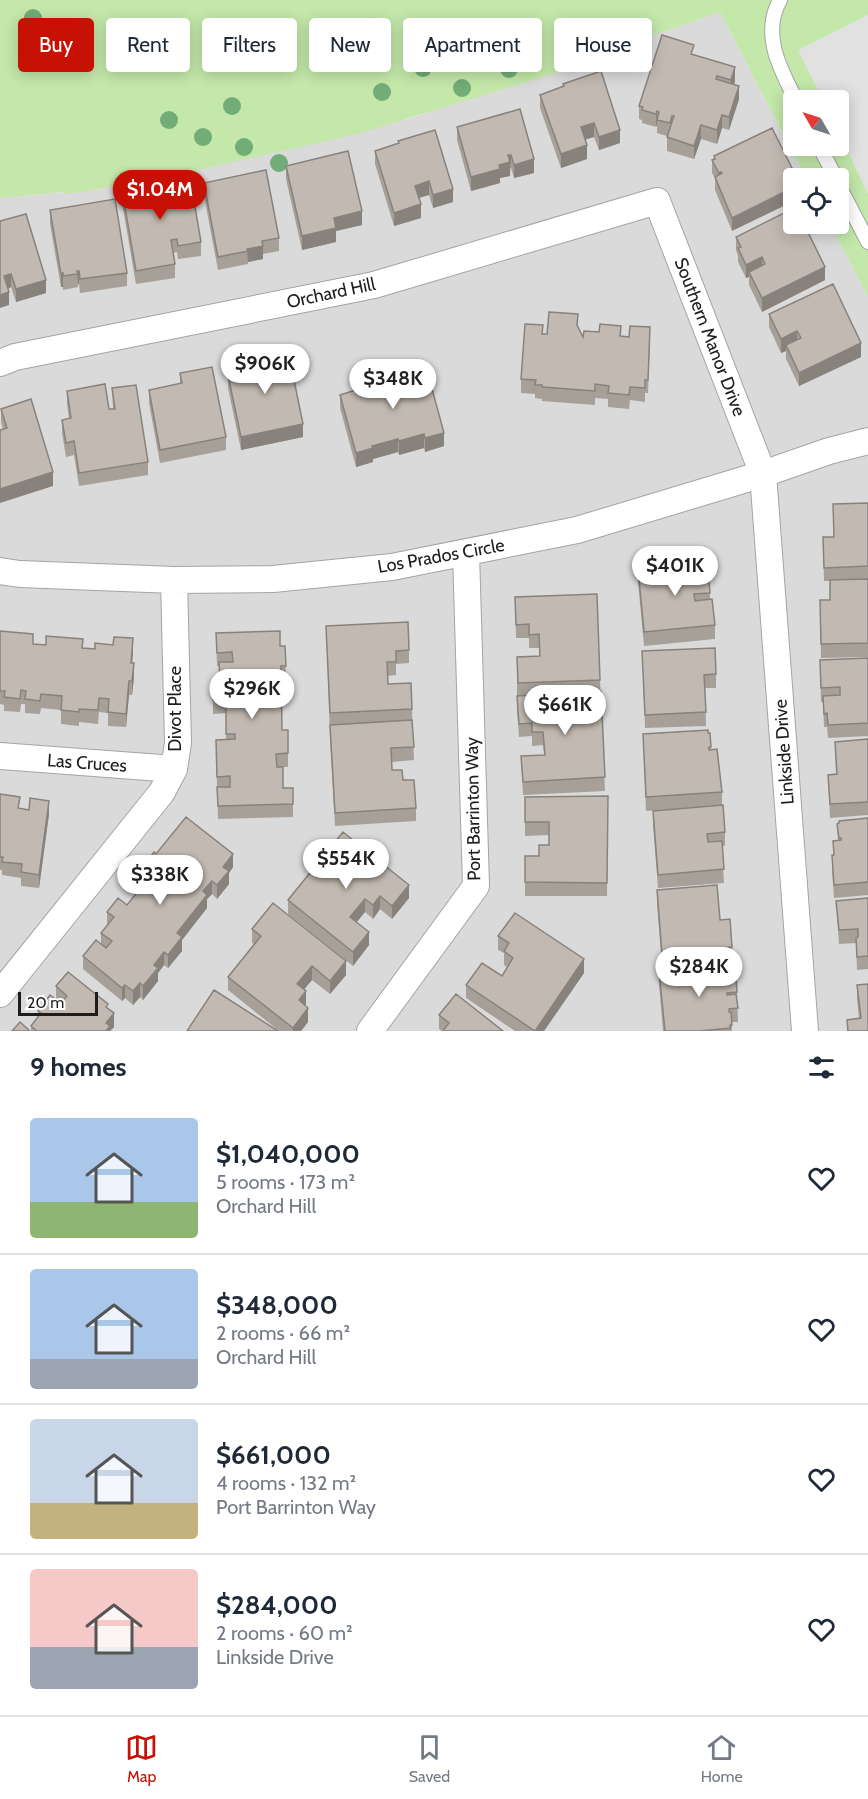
<!DOCTYPE html>
<html lang="en">
<head>
<meta charset="utf-8">
<style>
  body { margin:0; font-family:Cabin,sans-serif; background:#f2f2f3; color:#1f2937; height:100vh; display:flex; flex-direction:column; font-size:22px; white-space:nowrap }
  * { box-sizing:border-box; margin:0 }
  p { font-size:20px; color:#747a83 }
  .icon { flex:none; width:33px; height:33px; fill:none; stroke:currentColor; stroke-width:2; stroke-linecap:round; stroke-linejoin:round }
  .map { position:relative; height:1031px; overflow:hidden }
  .side { display:flex; flex-direction:column; background:#fff; flex:1 }
  .side>* { flex:none }
  .guide { position:absolute; left:18px; top:18px; width:832px; height:54px; display:flex; gap:12px }
  .needle { width:39px; rotate:309deg }
  .tools { position:absolute; left:783px; top:90px; display:grid; gap:12px }
  .tools a { display:grid; place-items:center; width:66px; height:66px; border-radius:6px; background:#fff; box-shadow:0 3px 15px #0003; font-size:30px }
  .scale { position:absolute; left:18px; bottom:15px; width:80px; box-sizing:border-box; padding-left:6px; border:3px solid #1d1d1d; border-top:0; font-size:16px; line-height:21px; white-space:nowrap; color:#1d1d1d; -webkit-text-stroke:4px #fff; paint-order:stroke }
  .price { position:absolute; translate:-50% -51px; padding:0 14px; border-radius:21px; background:#fff; color:#222; font-size:20px; line-height:39px; filter:drop-shadow(0 2px 3px #0008) }
  .price::after { content:''; position:absolute; left:50%; top:36px; width:18px; height:14px; margin-left:-9px; background:inherit; clip-path:polygon(0 0,100% 0,50% 100%) }
  .price.selected { background:#c61104; color:#fff }
  ul { padding:0; list-style:none }
  li { display:flex; align-items:center; gap:18px; height:150px; padding:0 30px }
  li+li { border-top:2px solid #e0e1e3 }
  li span { display:grid; place-items:center; flex:none; width:168px; height:120px; border-radius:6px; color:#555 }
  li>.icon { margin-inline-start:auto }
  span .icon { width:72px; height:72px; fill:#fffc; stroke-width:1 }
  li b { font-size:26px }
  h2 { display:flex; justify-content:space-between; align-items:center; height:72px; padding:0 30px; font-size:26px }
  .tag { padding:0 21px; border-radius:6px; background:#fff; box-shadow:0 3px 15px #0003; font-size:21px; line-height:54px }
  .tag.selected { background:#c61104; color:#fff }
  .tabs { display:flex; justify-content:space-around; align-items:center; height:84px; border-top:2px solid #e0e1e3; background:#fff; font-size:16px; color:#747a83 }
  .tabs a { display:grid; justify-items:center; gap:3px }
  .tabs .selected { color:#c61104 }
  .map>svg:first-child { display:block }
  .residential { fill:#dbdada }
  .grass { fill:#c3e8a9; fill-rule:evenodd }
  .parking { fill:#e1e1e1 }
  .lines { fill:none; stroke-linecap:round; stroke-linejoin:round }
  .lane-casing { stroke:#a4a4a4; stroke-width:16 }
  .street-casing { stroke:#a4a4a4; stroke-width:28 }
  .lane { stroke:#fff; stroke-width:14 }
  .street { stroke:#fff; stroke-width:26 }
  .tree { fill:#72ac76 }
  .wall { fill:#a7a099 }
  .shaded-wall { fill:#88827d }
  .building { fill:#c2bab2; stroke:#88827d; stroke-width:1.5 }
  .labels { text-anchor:middle; stroke-width:4.5; stroke-linejoin:round; paint-order:stroke }
  .street-label { font-size:18px; fill:#1d1d1d; stroke:#fff }
</style>
</head>
<body>
<div class="map">
<svg width="868" height="1031" viewBox="0 0 868 1031">
  <rect width="100%" height="100%" fill="#eeebe3"/>
  <path class="residential" d="M720 12 806 178H794V224H830L868 297V1031H0V198L99 189 412 118Z"/>
  <path class="grass" d="M0 0H868V297L830 224H838V178H806L720 12 645 38 643 40 556 73 357 134 171 176 68 194 63 192 0 198ZM794 100H838V146H794Z"/>
  <path class="parking" d="M868 15V194L839 133 838 100H823L798 50Z"/>
  <g class="lines">
    <g class="lane-casing">
      <path id="lane" d="M780 0C761 34 780 69 796 100
        M819 146 836 178
        M838 184 868 242"/>
    </g>
    <g class="street-casing">
      <path id="street" d="M0 363 15 357 374 285 657 201 763 474 805 1031
        M0 571 20 574 174 580 273 579 392 567 577 530 763 474 829 451 868 441
        M0 756 174 769
        M0 994 162 792 174 769 178 743 174 580
        M370 1031 476 886 466 553"/>
    </g>
    <use href="#lane" class="lane"/>
    <use href="#street" class="street"/>
  </g>
  <g class="tree">
    <circle cx="33" cy="18" r="9"/>
    <circle cx="608" cy="33" r="9"/>
    <circle cx="423" cy="68" r="9"/>
    <circle cx="509" cy="69" r="9"/>
    <circle cx="462" cy="88" r="9"/>
    <circle cx="382" cy="92" r="9"/>
    <circle cx="232" cy="106" r="9"/>
    <circle cx="169" cy="120" r="9"/>
    <circle cx="203" cy="137" r="9"/>
    <circle cx="244" cy="147" r="9"/>
    <circle cx="279" cy="163" r="9"/>
  </g>
  <path class="wall" d="M694 54 735 81 734 84 739 99 729 130 722 128 717 144 701 139 694 159 667 151V136L657 133V125L656 127 642 123V120L639 119V106Z
    M563 84 620 143 599 150 594 137 585 139 587 159 561 168 540 108V95L563 87Z
    M520 109 534 173 514 178 511 168H510V176L500 178V183L471 191 457 140V127Z
    M398 141 453 202 433 208 429 195 419 198 421 218 394 226 375 164V151L398 144Z
    M714 156 797 178 732 231 715 190V178L712 173V160L714 159Z
    M286 166 362 225 336 231V242L302 250 286 179Z
    M204 183 279 238V251L263 254V259L248 262V264L218 270 204 196Z
    M122 190 201 242V256L178 259 177 252 173 253 175 264V278L136 284 122 203Z
    M50 210 127 273V286L80 293 79 284H78V287L63 290V287H61L50 224Z
    M0 221 46 293 16 302 11 287 8 289 9 305Z
    M736 237 825 280 762 312 749 285V277L746 278 738 262V256L736 250Z
    M769 314 861 357 799 386 786 359V351L781 353 769 327Z
    M578 327 583 337 621 336 650 340 648 393H645V402L630 400 629 409 608 407V399L595 398V405L542 401V399L535 398V394L521 393V379L543 334H547Z
    M244 360 303 437 241 450 228 388V375L229 374V371H244Z
    M405 369 444 446 425 452 424 448 399 455 398 452 373 459V462L356 467 340 408V395L361 396 367 394V384L381 381V375L402 383 405 382Z
    M180 373 226 437V450L160 463 149 403V390L180 384Z
    M112 388 148 462V475L79 486 74 455 66 457 62 433V420L69 419 67 404V391L109 409H113Z
    M1 409 53 486 3 429 1 422Z
    M868 503V657L821 658 820 600H830V581H824L823 537H834Z
    M638 568 710 593V599L715 625V639L644 646 638 582Z
    M515 597 600 680 605 791 523 795 521 756 544 755 543 745 532 746V736L519 737 517 709V657L539 656V648H529V638H516Z
    M326 626 409 650V663L396 664V675L387 676 388 684 412 709 414 760 392 762V770L403 780 416 808V821L335 826 330 739Z
    M0 631 33 644 133 652 132 663 134 677 132 695H129L126 727 108 726V713L99 712 98 724 79 722V726L61 724V710L41 708 40 714 25 713V704H21L20 712 4 711V705L0 704Z
    M216 633 280 646H285L286 680H281L282 730H288V767H278L283 788H293V817L218 819 216 753 226 740V713L213 714V682H219V666H217Z
    M642 651 716 674V688H705L706 726 645 728Z
    M868 658V736L828 738 827 727H824L823 702H821L820 660Z
    M710 733 711 750 722 792V805L725 832V846H722L724 883 658 888 653 825V811L698 807 646 811 643 734Z
    M868 739V815L830 818 828 775 836 774 835 742Z
    M0 794 20 809 49 814 39 888 21 886V878L2 875V870H0Z
    M608 796 607 896H525V856H539L549 845V835L525 836V797Z
    M868 818V895L834 898 832 869V855H833V841L838 840 837 824Z
    M343 832 409 898 392 919 380 909 373 919 365 912 357 922 369 945 353 966 288 914V900Z
    M156 854 233 867 229 873V884L217 899 212 894 207 899V908L182 940V951L168 968 164 965 158 973V981L143 1000 140 997 133 1005 125 998 122 1001 83 969V956L101 944V933L107 925V912L127 905 145 882 143 880V867Z
    M657 890 720 920 732 947V961L662 967 657 904Z
    M868 898V969L857 970 856 943 839 944 836 901Z
    M252 929 346 975 330 994 312 980 304 989 306 1005 305 1006 308 1022 301 1031H279L228 990V977L254 944 252 943Z
    M498 936 584 973 544 1031H515L466 998V985L502 976 507 967 504 965V953L498 950Z
    M659 971 737 992 738 1022H732V1031H663L659 984Z
    M857 985 868 1031H847V1020L859 1018 857 999Z
    M56 986 108 1009 114 1027 110 1031H31V1026L38 1017V1011L56 999Z
    M439 1015 503 1031H442L439 1029Z"/>
  <path class="shaded-wall" d="M735 67V81L731 93V80Z
    M739 86V99L729 130V117Z
    M657 111V124L656 127V114Z
    M722 115V128L717 144V130Z
    M594 123V137L581 141V127Z
    M701 125V139L694 159V146Z
    M620 130V143L599 150V137Z
    M587 145V159L561 168V154Z
    M508 155H511L510 176 500 178V183L471 191V177Z
    M534 159V173L514 178V165Z
    M429 181V195L415 199V186Z
    M794 187V201L732 231V218Z
    M453 189V202L433 208V195Z
    M421 204V218L394 226V213Z
    M362 211V225L336 231V242L302 250V236L334 218Z
    M263 246V259L248 262 247 249Z
    M762 257V271L749 272V277L746 278V265Z
    M825 267V280L762 312V298Z
    M77 271H79V284H78Z
    M63 273V287H61V274Z
    M11 274V287L4 290V276Z
    M46 280V293L16 302V289Z
    M9 292V305L0 308V295Z
    M797 331V345H786V351L781 353V339Z
    M861 343V357L799 386V373Z
    M303 424V437L241 450V437Z
    M444 433V446L425 452V438Z
    M424 434V448L399 455V441Z
    M398 439V452L373 459V462L356 467V453L372 446Z
    M53 472V486L0 503V489Z
    M133 638V652L131 676V663Z
    M134 663V677L132 695V681Z
    M129 681V695L126 727V714Z
    M49 801V814L39 888V875Z
    M233 854V867L229 873V884L217 899V885L223 867Z
    M212 881V894L207 899V908L182 940V951L168 968V955L177 933 203 891Z
    M409 885V898L392 919V906Z
    M380 896V909L373 919V905Z
    M365 899V912L350 930V917Z
    M369 932V945L353 966V952Z
    M164 952V965L158 973V981L143 1000V986L154 965Z
    M584 959V973L544 1031H535Z
    M346 961V975L330 994V981Z
    M312 966V980L297 998V984Z
    M140 983V997L133 1005V991Z
    M125 985V998L122 1001V988Z
    M306 991V1005L299 1014V1000Z
    M308 1008V1022L301 1031H293V1028Z
    M114 1013V1027L110 1031H106V1023Z"/>
  <path class="building" d="M662 35 694 45 691 54 735 67 731 80 717 76 716 79 739 86 729 117 722 115 717 130 701 125 694 146 667 137 674 116H672L670 123 657 120 659 112 657 111 656 114 642 110 643 107 639 106Z
    M601 71 620 130 599 137 594 123 581 127 587 145 561 154 540 95 564 86 563 84Z
    M520 109 534 159 514 165 511 155H508L510 162 499 165 500 169 471 177 457 127Z
    M772 128 797 178H794V187L732 218 715 177 722 173 721 172 719 173 712 160 715 159 714 156Z
    M435 130 453 189 433 195 429 181 415 186 421 204 394 213 375 151 399 143 398 141Z
    M348 151 362 211 334 218 336 228 302 236 286 166Z
    M266 170 279 238 262 241 263 246 247 249 248 251 218 257 204 183Z
    M190 178 201 242 178 246 177 239 171 240 175 264 136 271 122 190Z
    M115 199 127 273 80 279 79 271H77L78 274 63 276V273L61 274 50 210Z
    M794 208V224H804L825 267 762 298 749 272 765 264 762 257 746 265 738 248 741 247 736 237Z
    M26 214 46 280 16 289 11 274 4 276 9 292 0 295V221Z
    M833 284 861 343 799 373 786 345 801 338 797 331 781 339 769 314Z
    M549 312 578 314 577 325 583 337 584 331 599 332 600 324 621 326 620 336 629 337 630 326 650 327 648 380H645V388L630 387 629 395 608 393 609 386 595 384V391L542 387V385H535L536 380 521 379 525 324 543 325 542 334H547Z
    M288 351 303 424 241 437 228 375 230 374 229 371 243 369 244 371H246L244 360Z
    M425 363 444 433 425 438 424 434 399 441 398 439 372 446 373 448 356 453 340 395 359 389 361 396 369 393 367 384 382 380 381 375 398 370 402 383 408 381 405 369Z
    M212 367 226 437 160 450 149 390 182 383 180 373Z
    M105 384 109 409H115L112 388 136 385 148 462 79 473 74 441 66 443 62 420 71 418 67 391Z
    M31 399 53 472 0 489V430L7 428 1 409Z
    M868 503V566L824 568 823 537H834L833 504Z
    M707 561 710 593 694 594 695 601 712 599 715 625 644 632 638 568Z
    M868 579V643L821 644 820 600H830V580Z
    M597 594 600 680 518 683 517 657 540 656 539 634 529 635V624L516 625 515 597Z
    M408 622 409 650 396 651V662H387L388 684 411 683 412 709 330 713 326 626Z
    M0 631 33 634V644L46 645V636L83 639 82 648 95 649V643L113 645 114 637 133 638 131 663H134L132 681H129L126 714 108 712 109 699 99 698 98 710 79 709V712L61 710 62 696 41 694 40 701 25 699 26 691 21 690 20 699 4 697 5 691H0Z
    M280 631V646H285L286 666H281L282 730H288V753L276 754 277 767H283V788H293V804L218 806 217 787H230V776L217 777 216 740 235 739V734H226V704H233V700H213V682H220L219 662H233L232 652 217 653 216 633Z
    M715 648 716 674 704 675 706 712 645 715 642 651Z
    M868 658V723L828 725 827 713 824 714 823 696 840 695V687L821 688 820 660Z
    M601 691 605 777 523 782 521 756 545 755 543 732H532V723L519 724 517 696Z
    M412 720 414 747 391 748 392 770H402L403 780H414L416 808 335 813 330 725Z
    M708 730V733H710L711 747H709V750L717 749 722 792 646 797 643 734Z
    M868 739V802L830 804 828 775 837 774 835 742Z
    M0 794 20 797 18 808 29 810 30 798 49 801 39 875 21 872 22 864 2 862 3 857H0Z
    M608 796 607 883 525 882V856H539V845H549V822H525V797Z
    M723 805 725 832 707 834 708 842 722 841 724 869 658 875 653 811Z
    M186 817 233 854 223 867 229 871 217 885 212 881 203 891 207 895 177 933 182 937 168 955 164 952 154 965 158 968 143 986 140 983 133 991 125 985 122 988 83 956 96 940 106 948 112 941 101 933 114 917 107 912 118 898 127 905 152 874 143 867 154 852 156 854Z
    M868 818V882L834 885 832 855H834L833 841 841 840V838H839L837 824 839 823V821Z
    M343 832 409 885 392 906 380 896 373 905 365 899 350 917 369 932 353 952 288 900Z
    M717 885 720 920 730 919 732 947 662 954 657 890Z
    M868 898V956L857 957 856 938 858 937V929L839 930 836 901Z
    M273 903 346 961 330 981 312 966 297 984 306 991 299 1000 308 1008 293 1028 228 977 261 936 252 929Z
    M515 913 584 959 535 1031 466 985 482 963 502 976 513 958 504 951 509 943 498 936Z
    M735 964 737 992 727 993V995L736 994 738 1008 729 1009V1012H731L732 1025H730V1028L700 1031H665L659 971Z
    M68 972 108 1004 106 1007 114 1013 106 1023 110 1026 106 1031H37L31 1026 41 1013 38 1011 50 995 61 1003 67 996 56 986Z
    M868 984V1031H848L847 1020 861 1018 857 985Z
    M214 990 278 1031H187Z
    M456 994 503 1031H443L449 1023 439 1015Z
    M20 1022 30 1031H12Z"/>
  <g class="labels">
    <g class="street-label">
      <text transform="translate(331 293) rotate(-12)" y="6">Orchard Hill</text>
      <text transform="translate(710 337) rotate(69)" y="6">Southern Manor Drive</text>
      <text transform="translate(441 556) rotate(-10)" y="6">Los Prados Circle</text>
      <text transform="translate(175 709) rotate(-90)" y="6">Divot Place</text>
      <text transform="translate(784 752) rotate(-94)" y="6">Linkside Drive</text>
      <text transform="translate(87 763) rotate(4)" y="6">Las Cruces</text>
      <text transform="translate(473 809) rotate(-91)" y="6">Port Barrinton Way</text>
    </g>
  </g>
</svg>
<div class="tools">
<a><svg class="needle" viewBox="-14 -14 28 28"><path d="M0-13l5 13h-10z" fill="#e53935"/><path d="M0 13l5-13h-10z" fill="#747a83"/></svg></a>
<a><svg class="icon" aria-label="locate" viewBox="0 0 24 24"><circle cx="12" cy="12" r="6"/><path d="M12 2v4M12 18v4M2 12h4M18 12h4"/></svg></a>
</div>
<div class="scale">20 m</div>
<b class="price selected" style="left:160px;top:221px">$1.04M</b>
<b class="price" style="left:265px;top:395px">$906K</b>
<b class="price" style="left:393px;top:410px">$348K</b>
<b class="price" style="left:675px;top:597px">$401K</b>
<b class="price" style="left:252px;top:720px">$296K</b>
<b class="price" style="left:565px;top:736px">$661K</b>
<b class="price" style="left:346px;top:890px">$554K</b>
<b class="price" style="left:160px;top:906px">$338K</b>
<b class="price" style="left:699px;top:998px">$284K</b>
<div class="guide">
<a class="tag selected">Buy</a>
<a class="tag">Rent</a>
<a class="tag">Filters</a>
<a class="tag">New</a>
<a class="tag">Apartment</a>
<a class="tag">House</a>
</div>
</div>
<section class="side">
<h2>9 homes<svg class="icon" aria-label="filters" viewBox="0 0 24 24"><path d="M4 7h16M4 17h16"/><circle cx="9" cy="7" r="2"/><circle cx="15" cy="17" r="2"/></svg></h2>
<ul>
<li><span style="background:linear-gradient(#a9c7e8 70%,#8fb573 0)"><svg class="icon" aria-label="home" viewBox="0 0 24 24"><path d="M3 11l9-7 9 7M6 9v11h12V9"/></svg></span><div><b>$1,040,000</b><p>5 rooms · 173 m²</p><p>Orchard Hill</p></div><svg class="icon" aria-label="heart" viewBox="0 0 24 24"><path d="M12 20l-8-8c-3-5 5-10 8-4 3-6 11-1 8 4z"/></svg></li>
<li><span style="background:linear-gradient(#a9c7e8 75%,#9aa5b1 0)"><svg class="icon" aria-label="home" viewBox="0 0 24 24"><path d="M3 11l9-7 9 7M6 9v11h12V9"/></svg></span><div><b>$348,000</b><p>2 rooms · 66 m²</p><p>Orchard Hill</p></div><svg class="icon" aria-label="heart" viewBox="0 0 24 24"><path d="M12 20l-8-8c-3-5 5-10 8-4 3-6 11-1 8 4z"/></svg></li>
<li><span style="background:linear-gradient(#c9d6e8 70%,#c2b280 0)"><svg class="icon" aria-label="home" viewBox="0 0 24 24"><path d="M3 11l9-7 9 7M6 9v11h12V9"/></svg></span><div><b>$661,000</b><p>4 rooms · 132 m²</p><p>Port Barrinton Way</p></div><svg class="icon" aria-label="heart" viewBox="0 0 24 24"><path d="M12 20l-8-8c-3-5 5-10 8-4 3-6 11-1 8 4z"/></svg></li>
<li><span style="background:linear-gradient(#f6c9c9 65%,#9aa5b1 0)"><svg class="icon" aria-label="home" viewBox="0 0 24 24"><path d="M3 11l9-7 9 7M6 9v11h12V9"/></svg></span><div><b>$284,000</b><p>2 rooms · 60 m²</p><p>Linkside Drive</p></div><svg class="icon" aria-label="heart" viewBox="0 0 24 24"><path d="M12 20l-8-8c-3-5 5-10 8-4 3-6 11-1 8 4z"/></svg></li>
</ul>
</section>
<nav class="tabs">
<a class="selected"><svg class="icon" aria-label="map" viewBox="0 0 24 24"><path d="M3 6l6-2 6 2 6-2v14l-6 2-6-2-6 2zM9 4v14M15 6v14"/></svg>Map</a>
<a><svg class="icon" aria-label="saved" viewBox="0 0 24 24"><path d="M7 4h10v16l-5-4-5 4z"/></svg>Saved</a>
<a><svg class="icon" aria-label="home" viewBox="0 0 24 24"><path d="M3 11l9-7 9 7M6 9v11h12V9"/></svg>Home</a>
</nav>
</body>
</html>
